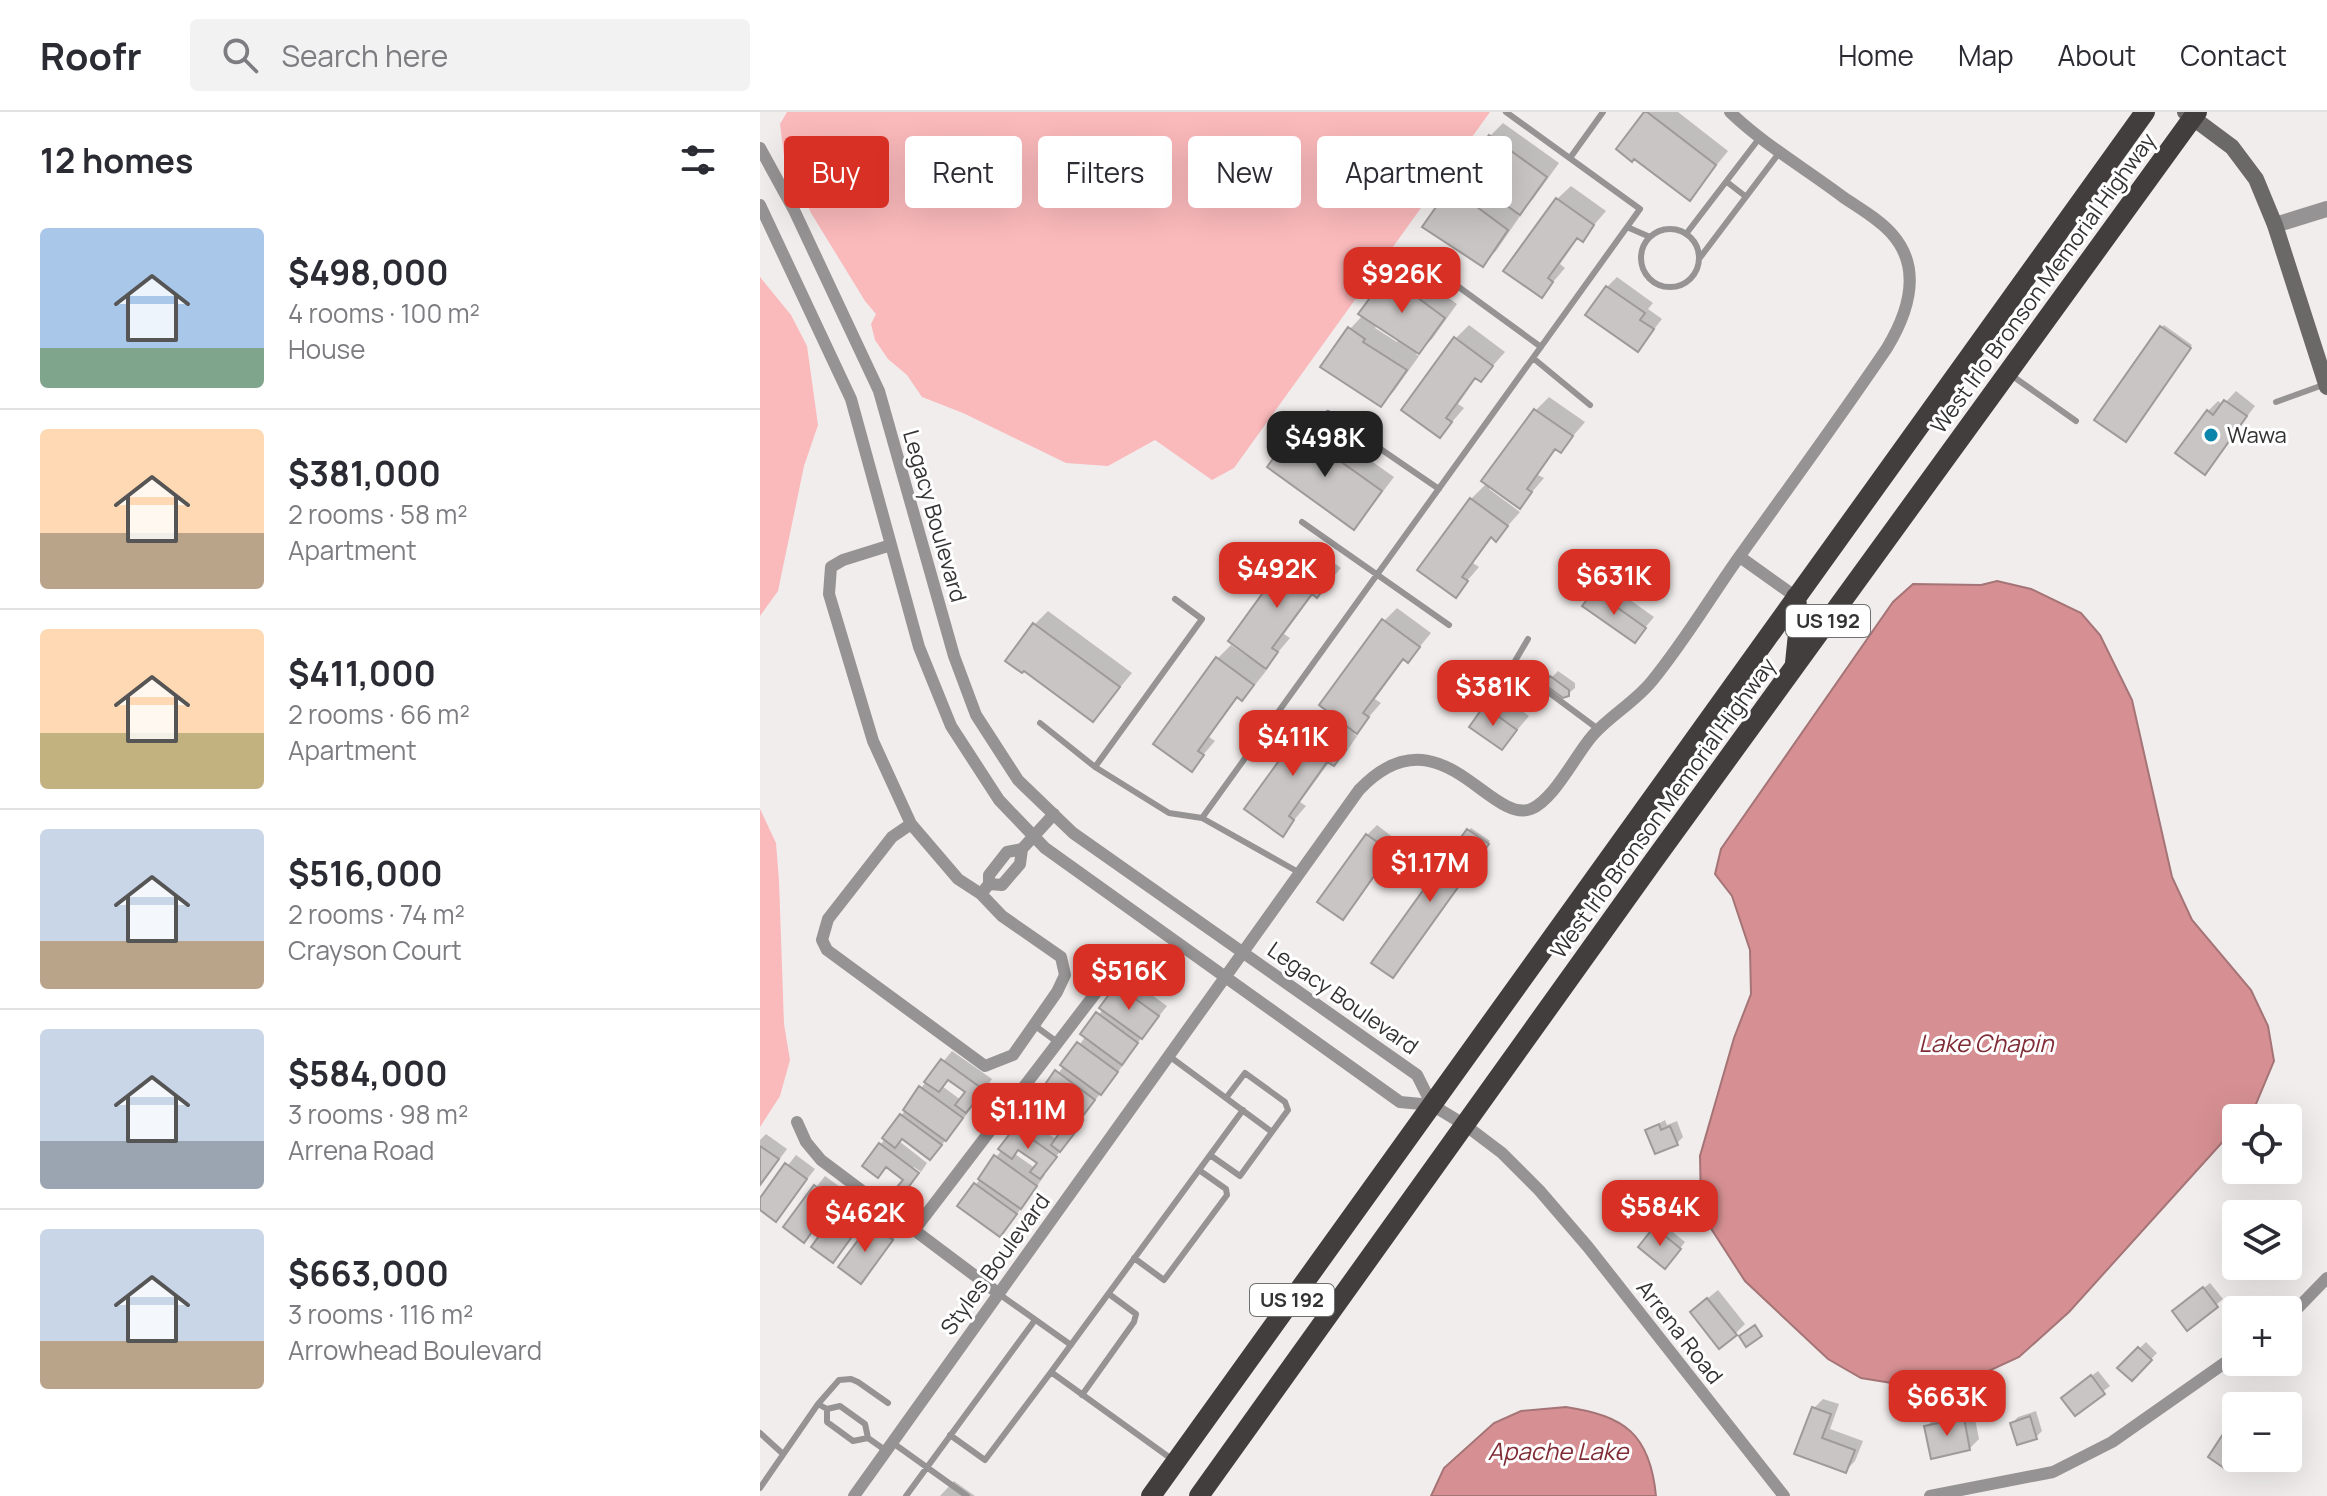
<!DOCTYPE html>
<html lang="en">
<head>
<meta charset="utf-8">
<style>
  body { margin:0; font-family:Manrope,sans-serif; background:#f2f2f3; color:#2b2b33; height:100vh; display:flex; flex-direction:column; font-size:30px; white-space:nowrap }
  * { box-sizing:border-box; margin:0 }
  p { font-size:26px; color:#7c7c81 }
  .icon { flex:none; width:44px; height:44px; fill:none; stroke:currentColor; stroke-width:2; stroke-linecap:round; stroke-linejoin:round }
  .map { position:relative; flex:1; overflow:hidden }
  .details { display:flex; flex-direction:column; background:#fff; width:760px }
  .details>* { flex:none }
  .guide { position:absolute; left:24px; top:24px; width:760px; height:72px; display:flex; gap:16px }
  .controls { position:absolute; left:1462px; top:992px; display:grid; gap:16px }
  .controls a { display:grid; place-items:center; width:80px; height:80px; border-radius:8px; background:#fff; box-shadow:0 8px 32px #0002; font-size:40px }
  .price { position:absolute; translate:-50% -68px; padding:0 18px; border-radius:16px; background:#d93025; color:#fff; font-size:26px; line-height:52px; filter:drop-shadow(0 2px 4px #0008) }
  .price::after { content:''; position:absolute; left:50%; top:48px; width:24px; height:18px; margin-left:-12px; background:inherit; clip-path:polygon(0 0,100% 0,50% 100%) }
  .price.selected { background:#222; color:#fff }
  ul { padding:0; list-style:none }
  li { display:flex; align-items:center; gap:24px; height:200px; padding:0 40px }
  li+li { border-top:2px solid #e1e1e2 }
  li span { display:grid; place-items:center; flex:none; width:224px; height:160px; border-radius:8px; color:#555 }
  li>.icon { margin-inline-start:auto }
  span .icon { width:96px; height:96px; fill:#fffc; stroke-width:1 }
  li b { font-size:34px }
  h2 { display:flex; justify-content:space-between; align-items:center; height:96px; padding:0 40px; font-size:34px }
  .chip { padding:0 28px; border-radius:8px; background:#fff; box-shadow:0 8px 32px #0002; font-size:28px; line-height:72px }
  .chip.selected { background:#d93025; color:#fff }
  header { display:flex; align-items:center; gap:48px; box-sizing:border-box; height:112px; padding:0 40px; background:#fff; border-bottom:2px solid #e1e1e2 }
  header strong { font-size:38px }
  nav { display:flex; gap:44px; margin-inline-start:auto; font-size:28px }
  .search { width:560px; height:72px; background:#f2f2f3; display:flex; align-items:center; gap:20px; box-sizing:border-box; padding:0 28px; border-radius:8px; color:#7c7c81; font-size:30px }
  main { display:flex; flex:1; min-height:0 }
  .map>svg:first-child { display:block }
  .green { fill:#fab9bb }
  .water { fill:#d69093; stroke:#a57476; stroke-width:2 }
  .shadow { fill:#0003; fill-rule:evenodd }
  .building { fill:#c9c5c5; stroke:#9f9a9a; stroke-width:2 }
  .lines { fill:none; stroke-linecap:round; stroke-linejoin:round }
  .service { stroke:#959393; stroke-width:6 }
  .minor { stroke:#959393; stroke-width:12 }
  .tertiary { stroke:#959393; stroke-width:16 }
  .secondary { stroke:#6b6868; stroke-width:16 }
  .trunk { stroke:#423e3e; stroke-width:20 }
  .poi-dot { fill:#0c85aa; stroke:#fff; stroke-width:3 }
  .labels { text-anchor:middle; stroke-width:6; stroke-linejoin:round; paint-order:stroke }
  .shield { fill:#fff; stroke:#717070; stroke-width:2 }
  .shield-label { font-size:20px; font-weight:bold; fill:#343232 }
  .street-label { font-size:22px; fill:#343232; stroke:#fff }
  .poi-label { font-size:22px; fill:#343232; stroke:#fff; text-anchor:start }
  .water-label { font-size:24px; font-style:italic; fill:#802c36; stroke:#fff }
</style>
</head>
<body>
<header>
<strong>Roofr</strong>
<div class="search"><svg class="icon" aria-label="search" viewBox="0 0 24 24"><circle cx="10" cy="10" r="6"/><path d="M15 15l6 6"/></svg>Search here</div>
<nav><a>Home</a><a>Map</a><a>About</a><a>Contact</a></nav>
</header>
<main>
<section class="details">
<h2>12 homes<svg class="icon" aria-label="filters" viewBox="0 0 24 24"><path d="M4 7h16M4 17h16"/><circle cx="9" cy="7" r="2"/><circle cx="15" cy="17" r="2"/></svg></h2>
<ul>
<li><span style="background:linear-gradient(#a9c7e8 75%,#7fa58c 0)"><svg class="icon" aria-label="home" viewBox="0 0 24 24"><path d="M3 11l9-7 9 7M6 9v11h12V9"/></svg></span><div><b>$498,000</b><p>4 rooms · 100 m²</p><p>House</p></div></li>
<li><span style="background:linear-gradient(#ffd9b3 65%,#b9a48a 0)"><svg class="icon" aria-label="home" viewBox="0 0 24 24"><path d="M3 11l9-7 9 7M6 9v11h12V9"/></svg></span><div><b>$381,000</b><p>2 rooms · 58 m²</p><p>Apartment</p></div></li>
<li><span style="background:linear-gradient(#ffd9b3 65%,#c2b280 0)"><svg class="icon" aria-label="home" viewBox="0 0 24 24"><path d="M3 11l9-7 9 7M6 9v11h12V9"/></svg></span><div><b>$411,000</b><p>2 rooms · 66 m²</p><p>Apartment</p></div></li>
<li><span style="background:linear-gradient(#c9d6e8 70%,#b9a48a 0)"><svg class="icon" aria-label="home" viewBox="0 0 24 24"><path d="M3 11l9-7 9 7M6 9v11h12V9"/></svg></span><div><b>$516,000</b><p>2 rooms · 74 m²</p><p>Crayson Court</p></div></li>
<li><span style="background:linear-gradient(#c9d6e8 70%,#9aa5b1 0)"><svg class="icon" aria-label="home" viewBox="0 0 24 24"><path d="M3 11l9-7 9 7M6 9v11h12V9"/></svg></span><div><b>$584,000</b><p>3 rooms · 98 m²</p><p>Arrena Road</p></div></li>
<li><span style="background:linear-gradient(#c9d6e8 70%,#b9a48a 0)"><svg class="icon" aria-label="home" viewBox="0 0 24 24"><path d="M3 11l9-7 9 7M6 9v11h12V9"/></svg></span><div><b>$663,000</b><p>3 rooms · 116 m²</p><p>Arrowhead Boulevard</p></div></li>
</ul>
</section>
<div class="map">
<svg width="1567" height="1384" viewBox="0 0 1567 1384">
  <rect width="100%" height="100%" fill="#f1eded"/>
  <path class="green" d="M27 0H730L474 356 452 368 395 328 348 354 306 351 203 301 162 285 147 263 128 247 115 228 111 212 116 202 105 189 51 101 37 71 26 60 20 12Z
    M0 165 31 203 47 234 58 313 44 354 18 479 0 504Z
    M0 697 16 731 19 769 24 912 30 948 20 984 0 1015Z"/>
  <path class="water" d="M1237 469 1271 477 1321 501 1340 523 1372 588 1412 765 1432 808 1491 878 1508 914 1514 949 1496 992 1484 1006H1476V1015L1309 1200 1259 1245 1207 1269 1181 1274H1150L1101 1266 1068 1247 985 1169 952 1118 941 1091 940 1044 974 926 991 882 990 838 972 784 955 762 961 737 1133 490 1153 472 1221 473Z
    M806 1295C865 1304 890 1322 896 1384H671L684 1356 734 1311 761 1299Z"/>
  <path class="shadow" d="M886 0H918L968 39 930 86 874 45Z
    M743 11 799 51 773 87 758 103 760 104 736 139 722 152 692 76 706 62 730 24Z
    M811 74 846 99 822 127 819 125 800 152 805 156 781 184 746 158 797 87Z
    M641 151 697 192 672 227 656 242 659 244 634 279 621 293 590 217 603 203 628 164ZM618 212 639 227 637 230 615 216Z
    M857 165 893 191 888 197 902 207 878 238 847 175Z
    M709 213 745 240 721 267 717 265 698 292 704 296 680 324 695 227Z
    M1404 213 1432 233 1368 325 1402 215Z
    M1476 279 1495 294 1445 360 1418 341 1448 299 1458 289 1463 293Z
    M789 285 825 310 801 338 797 336 778 363 784 366 760 394 732 374 729 377 760 400 736 427 733 424 713 451 719 455 695 483 660 458 711 387 727 371 724 368 776 298Z
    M549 305 634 365 606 402 593 416 510 355 536 318Z
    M546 430 581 456 557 484 554 481 524 522 530 526 504 557 506 559 495 573 482 587 479 584 449 625 455 629 431 657 458 546 471 533 488 545 533 444Z
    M845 470 894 505 874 529 825 494Z
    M637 496 671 521 648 549 645 546 615 587 621 591 594 622 597 624 587 639 574 652 570 649 540 690 546 694 522 722 548 611 561 598 582 613 624 509Z
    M288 499 372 561 333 608 275 512Z
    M798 559 815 571V576L808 582 792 565Z
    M739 582 769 604 742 636 726 595Z
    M617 713 639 730 582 806 607 723Z
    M711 716 730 729 635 861 614 850Z
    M367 865 407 894 364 948 366 949 350 971 321 1004 325 1008 283 1061 285 1063 249 1113 240 1123 200 1094 326 924 357 874ZM281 1007 301 1022 297 1028 275 1013ZM260 1037 279 1050 275 1056 255 1042Z
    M192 939 232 967 196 1017 170 1046 143 1025 139 1029 167 1051 161 1060 154 1055 151 1057 158 1063 144 1078 146 1067 128 1054 118 1064 121 1032 161 976ZM190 966 208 979 201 988 182 974Z
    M905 1008 907 1013 917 1009 923 1025 917 1031 888 1018Z
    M6 1022 27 1037 0 1074V1028Z
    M36 1043 55 1057 16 1107 0 1096V1089Z
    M65 1064 84 1078 44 1128 25 1115Z
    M93 1084 112 1098 73 1148 83 1093Z
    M121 1103 141 1118 101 1169 111 1113Z
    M902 1111 925 1130 911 1148 896 1117Z
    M1450 1171 1463 1187 1428 1216 1421 1194Z
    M958 1178 985 1212 975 1222 942 1191Z
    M1386 1230 1397 1241 1372 1267 1360 1256Z
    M1338 1259 1350 1274 1315 1301 1310 1280Z
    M1063 1287 1079 1292 1070 1317 1103 1329 1095 1349 1086 1358 1037 1340 1054 1296Z
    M1213 1297 1219 1327 1210 1336 1166 1315 1176 1305Z
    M1276 1299 1282 1319 1276 1325 1252 1311 1258 1305Z
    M1472 1315 1476 1317V1344L1467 1355 1466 1321Z
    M194 1369 215 1384H180Z"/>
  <path class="building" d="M884 0H887L956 53 930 89 874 47 872 50 856 37Z
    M729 23 787 65 760 103 701 61Z
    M690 75 748 118 723 155 662 115Z
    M796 86 834 113 823 130 817 126 788 166 793 170 782 186 743 159Z
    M627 163 685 206 659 242 598 202Z
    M846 174 885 201 880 208 894 217 878 240 825 203Z
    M1400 214 1431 236 1366 330 1334 308Z
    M588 215 605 227 603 230 647 258 621 295 560 255Z
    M694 225 733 254 721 270 715 266 686 306 692 310 680 326 641 298Z
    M1464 288 1487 304 1445 363 1415 341 1447 298 1453 303Z
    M774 297 813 324 801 341 795 337 767 377 772 380 760 397 721 369Z
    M535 317 622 379 594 418 507 355Z
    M710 386 748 414 736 430 731 425 702 465 708 469 696 486 657 458Z
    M531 442 569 470 557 486 552 482 512 536 518 540 506 557 468 529Z
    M834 479 886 516 875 531 822 494Z
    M622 507 660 535 648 551 643 547 603 601 609 605 597 622 559 593Z
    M273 511 360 575 333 610 264 559 262 561 245 549Z
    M456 545 494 573 482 589 477 585 438 639 444 643 432 660 393 632Z
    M790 564 809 578V584L803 586 784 572Z
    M724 594 757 618 742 638 709 615Z
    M547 610 586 638 574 654 567 650 529 704 534 708 523 725 484 697Z
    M707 717 729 732 633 866 611 851Z
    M606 722 631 740 583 808 557 790Z
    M356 873 399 904 382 927 339 896Z
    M336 900 378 931 362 953 320 922Z
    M317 930 358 960 341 983 300 953Z
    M181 947 224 978 206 1001 195 993 205 980 188 968 179 980 164 970Z
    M295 958 335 988 319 1009 279 981Z
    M159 974 203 1006 186 1029 143 998Z
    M276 987 317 1018 300 1040 291 1033 298 1023 279 1009 271 1020 258 1010Z
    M140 1002 182 1033 170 1048 142 1027 135 1036 122 1026Z
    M899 1012 901 1018 910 1014 918 1033 895 1042 885 1018Z
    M255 1015 297 1045 280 1067 270 1060 277 1051 258 1038 252 1047 238 1037Z
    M119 1031 159 1061 144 1081 137 1075 143 1068 126 1055 118 1066 102 1054Z
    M0 1034 19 1047 0 1073Z
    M234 1043 277 1074 261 1097 218 1067Z
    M25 1051 47 1067 16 1110 0 1098V1086Z
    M214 1071 257 1102 240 1125 197 1094Z
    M54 1073 75 1088 44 1131 23 1115Z
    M82 1092 104 1108 73 1151 51 1135Z
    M110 1112 133 1128 101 1172 78 1155Z
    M894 1115 921 1137 905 1157 878 1135Z
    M1479 1154H1503L1485 1164Z
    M1443 1175 1458 1195 1427 1219 1412 1199Z
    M947 1186 977 1223 959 1237 930 1200Z
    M995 1213 1002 1224 986 1235 979 1224Z
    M1378 1235 1392 1248 1372 1269 1357 1256Z
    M1331 1263 1345 1282 1315 1304 1301 1286Z
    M1052 1295 1071 1302 1062 1326 1095 1338 1086 1361 1034 1342Z
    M1270 1304 1277 1327 1257 1333 1250 1311Z
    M1204 1306 1210 1338 1171 1347 1164 1314Z
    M1465 1319 1476 1327V1344L1467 1358 1448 1345Z"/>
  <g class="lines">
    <path class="service" d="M810 46 843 0
      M967 70 985 84
      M867 115 890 125
      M881 146a29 29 0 1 1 58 0a29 29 0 1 1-58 0Z
      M926 122 1001 24
      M659 146 781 235
      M939 147 1019 41
      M773 246 830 293
      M1251 263 1316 309
      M1516 290 1563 273
      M568 301 679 377
      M542 410 689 513
      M768 527 755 549 760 559 838 617
      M280 611 335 655 409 701 442 706 540 761
      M335 655 442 507 415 487
      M442 706 880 97 746 0
      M274 913 297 930
      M409 944 512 1020
      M450 1043 480 1064 528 998 525 990 485 961 466 986
      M374 1146 404 1168 467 1083 466 1077 439 1058
      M239 1182 311 1233
      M291 1260 483 998
      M322 1283 374 1210 376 1202 349 1182
      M58 1292 79 1268 91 1267 98 1270 128 1291
      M67 1297V1310L93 1329 108 1326
      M0 1321 23 1342
      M190 1323 225 1348 291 1260 413 1348
      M133 1331 207 1384
      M0 1376 58 1292 67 1297 80 1294 105 1312 108 1326 125 1338
      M146 1384 275 1208"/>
    <path class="minor" d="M0 36 34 98 119 279 194 544 216 603 258 668 313 721 657 963 672 993
      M0 93 91 287 159 535 191 614 239 688 285 736 640 990 672 993 705 1013 742 1041 779 1078 828 1135 1024 1384
      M131 433 83 448 71 455 69 482 113 629 151 712 198 767 221 782 229 772
      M980 445 1036 485
      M151 712 132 725 68 807 62 828 67 838 225 954 253 943 297 880 305 863 301 845 242 804 221 782
      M262 737 247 740 229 763V772L242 773 260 752 262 737 294 702
      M37 1010 46 1030 61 1048 238 1181
      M155 1117 341 874
      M1528 1206 1567 1166
      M94 1384 599 678C679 594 729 713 771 697 794 688 816 642 833 623 851 603 875 590 892 569 924 530 950 486 979 445 1029 375 1079 307 1127 236 1148 201 1163 157 1132 122 1119 107 1099 96 1083 85 1046 57 1003 32 970 0
      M1170 1384 1293 1360 1352 1330 1476 1243"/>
    <path class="tertiary" d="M1515 113 1567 97"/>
    <path class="secondary" d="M1425 0 1472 35 1496 67 1515 113 1567 275"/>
    <path class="trunk" d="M1035 551 1039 512 1036 485
      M391 1384 1385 0
      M439 1384 892 751 1437 0"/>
  </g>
  <circle class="poi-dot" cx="1451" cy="323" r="8"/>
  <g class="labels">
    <g class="shield">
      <rect x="1026" y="493" width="84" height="32" rx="6"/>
      <rect x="490" y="1172" width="84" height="32" rx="6"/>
    </g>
    <g class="shield-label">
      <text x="1068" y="516">US 192</text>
      <text x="532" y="1195">US 192</text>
    </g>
    <g class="street-label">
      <text transform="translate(1283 171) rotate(-54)" y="8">West Irlo Bronson Memorial Highway</text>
      <text transform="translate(175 404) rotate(74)" y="8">Legacy Boulevard</text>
      <text transform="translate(903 696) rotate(-54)" y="8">West Irlo Bronson Memorial Highway</text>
      <text transform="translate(583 886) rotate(35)" y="8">Legacy Boulevard</text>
      <text transform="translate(235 1152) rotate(-54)" y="8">Styles Boulevard</text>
      <text transform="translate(920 1220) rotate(52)" y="8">Arrena Road</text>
    </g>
    <g class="poi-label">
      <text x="1467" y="331">Wawa</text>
    </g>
    <g class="water-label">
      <text x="1226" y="940">Lake Chapin</text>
      <text x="798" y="1348">Apache Lake</text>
    </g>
  </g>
</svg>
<div class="controls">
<a><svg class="icon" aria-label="locate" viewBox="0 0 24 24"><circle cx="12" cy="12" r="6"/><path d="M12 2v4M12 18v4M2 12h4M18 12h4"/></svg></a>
<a><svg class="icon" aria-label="layers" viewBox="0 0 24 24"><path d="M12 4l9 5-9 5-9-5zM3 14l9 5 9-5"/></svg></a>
<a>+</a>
<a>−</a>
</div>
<b class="price" style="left:642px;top:203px">$926K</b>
<b class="price selected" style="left:565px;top:367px">$498K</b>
<b class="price" style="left:517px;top:498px">$492K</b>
<b class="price" style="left:854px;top:505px">$631K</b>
<b class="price" style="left:733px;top:616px">$381K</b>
<b class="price" style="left:533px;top:666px">$411K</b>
<b class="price" style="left:670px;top:792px">$1.17M</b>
<b class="price" style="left:369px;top:900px">$516K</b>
<b class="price" style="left:268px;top:1039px">$1.11M</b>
<b class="price" style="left:900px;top:1136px">$584K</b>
<b class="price" style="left:105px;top:1142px">$462K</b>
<b class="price" style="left:1187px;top:1326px">$663K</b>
<div class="guide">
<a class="chip selected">Buy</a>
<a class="chip">Rent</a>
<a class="chip">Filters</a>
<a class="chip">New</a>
<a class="chip">Apartment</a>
</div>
</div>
</main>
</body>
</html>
